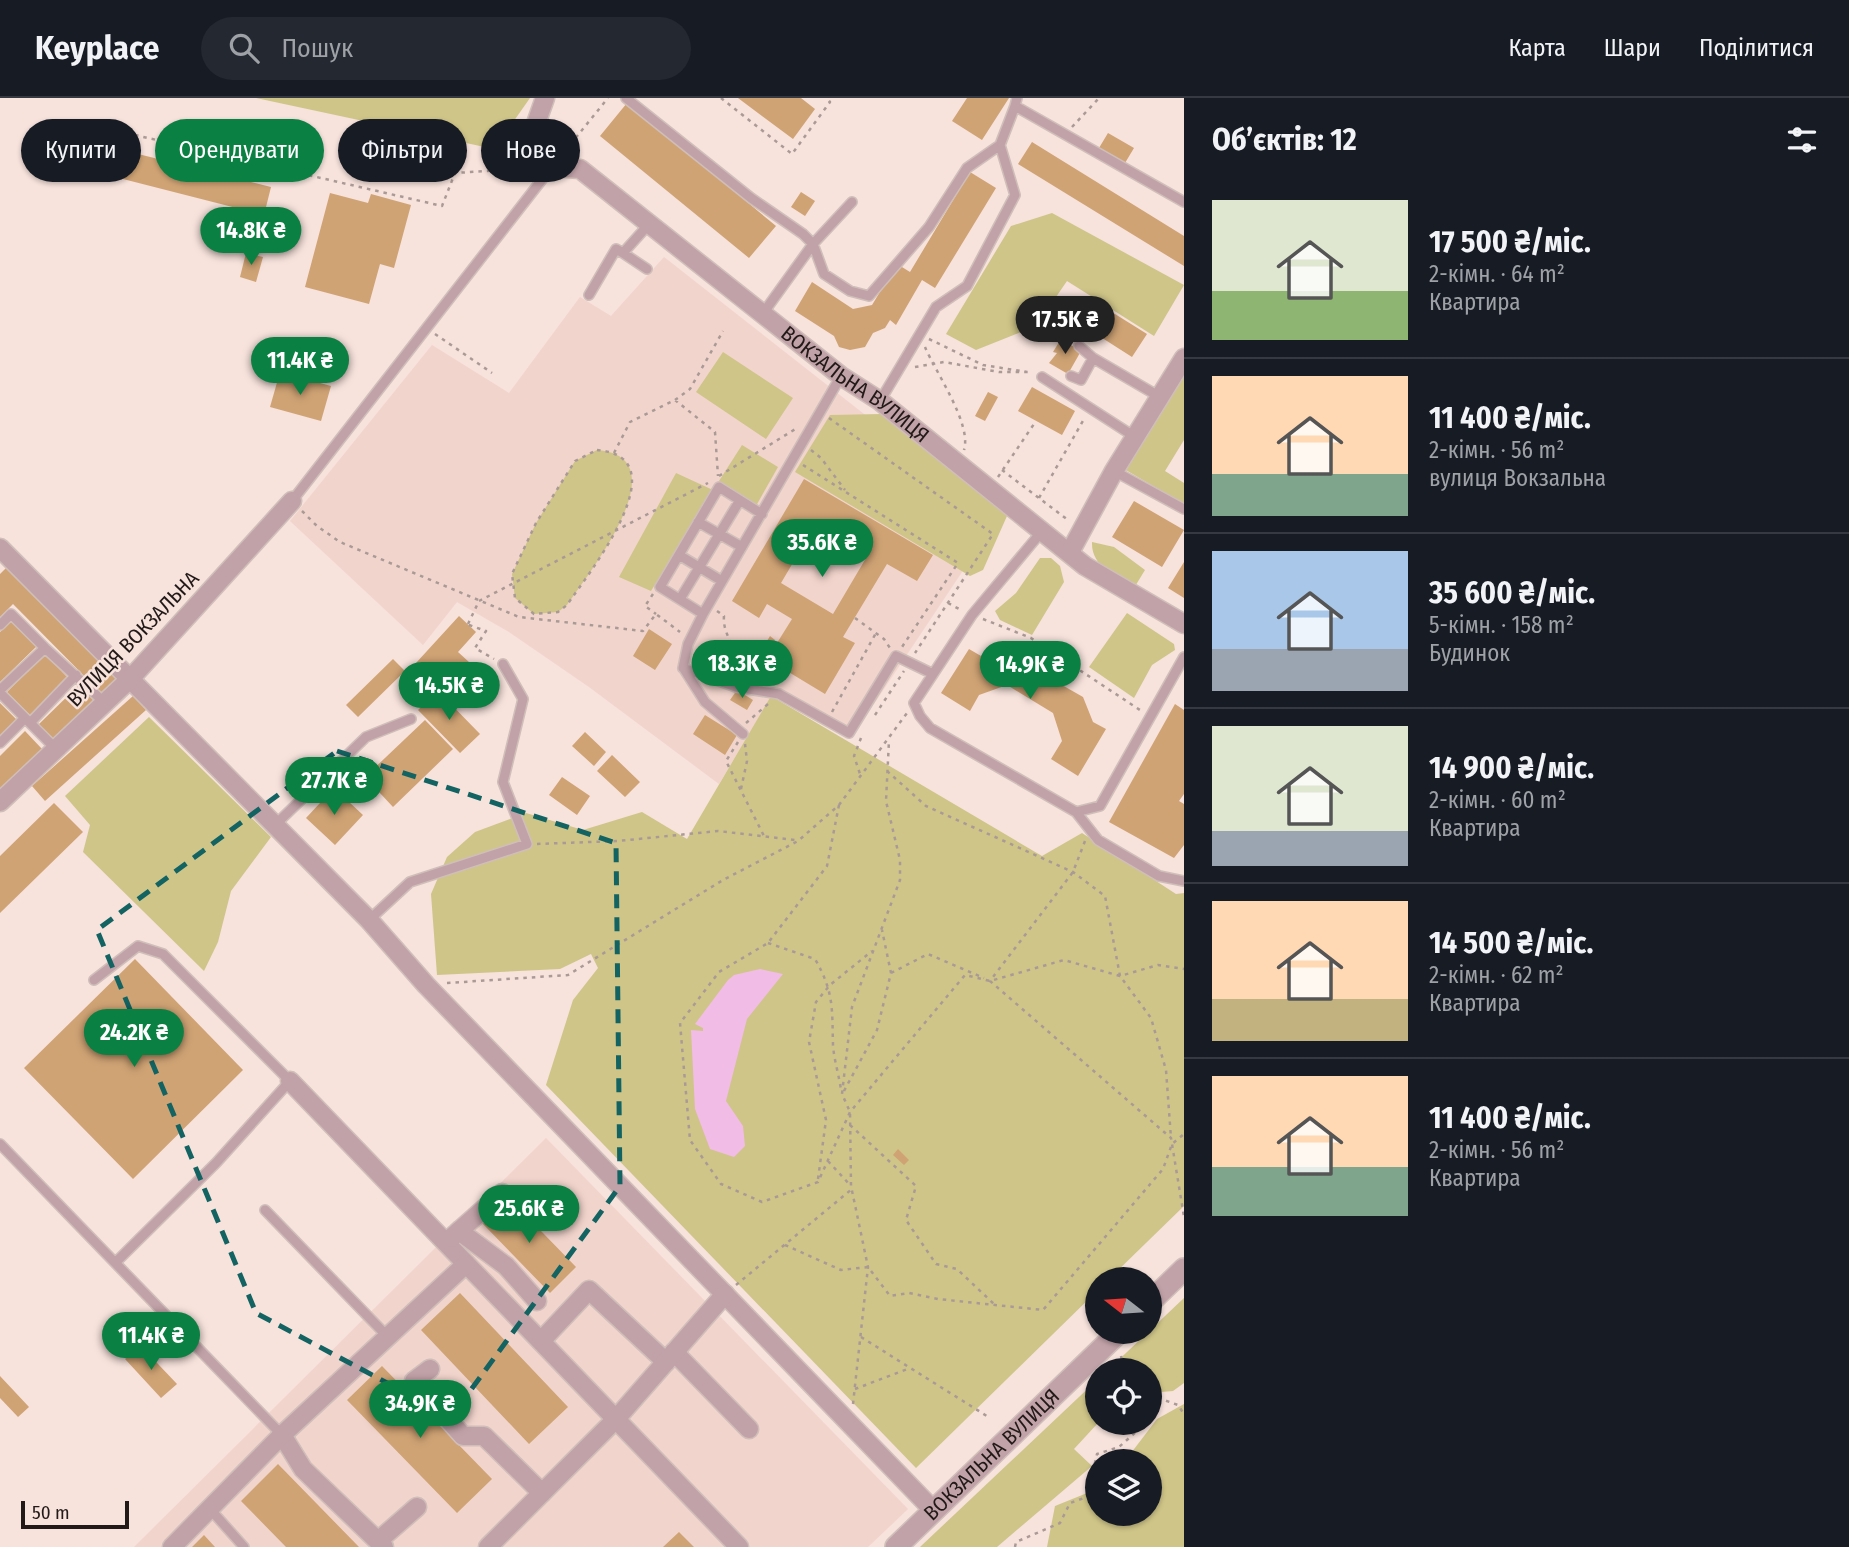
<!DOCTYPE html>
<html lang="uk">
<head>
<meta charset="utf-8">
<style>
  body { margin:0; font-family:"Fira Sans Condensed",sans-serif; background:#242831; color:#f1f3f6; height:100vh; display:flex; flex-direction:column; font-size:26px; white-space:nowrap }
  * { box-sizing:border-box; margin:0 }
  p { font-size:23px; color:#9ea1a6 }
  .icon { flex:none; width:38px; height:38px; fill:none; stroke:currentColor; stroke-width:2; stroke-linecap:round; stroke-linejoin:round }
  .map { position:relative; flex:1; overflow:hidden }
  .drawer { display:flex; flex-direction:column; background:#171b24; width:665px }
  .drawer>* { flex:none }
  .guide { position:absolute; left:21px; top:21px; width:665px; height:63px; display:flex; gap:14px }
  .needle { width:46px; rotate:287deg }
  .fabs { position:absolute; left:1085px; top:1169px; display:grid; gap:14px }
  .fabs a { display:grid; place-items:center; width:77px; height:77px; border-radius:50%; background:#171b24; box-shadow:0 2px 5px #0004; font-size:35px }
  .scale { position:absolute; left:21px; bottom:18px; width:108px; box-sizing:border-box; padding-left:7px; border:4px solid #211a18; border-top:0; font-size:19px; line-height:24px; white-space:nowrap; color:#211a18; -webkit-text-stroke:5px #f7e2dc; paint-order:stroke }
  .price { position:absolute; translate:-50% -60px; padding:0 16px; border-radius:24px; background:#0b8043; color:#fff; font-size:23px; line-height:46px; filter:drop-shadow(0 2px 4px #0008) }
  .price::after { content:''; position:absolute; left:50%; top:42px; width:21px; height:16px; margin-left:-10px; background:inherit; clip-path:polygon(0 0,100% 0,50% 100%) }
  .price.current { background:#222; color:#fff }
  ul { padding:0; list-style:none }
  li { display:flex; align-items:center; gap:21px; height:175px; padding:0 28px }
  li+li { border-top:2px solid #363941 }
  li span { display:grid; place-items:center; flex:none; width:196px; height:140px; border-radius:0px; color:#555 }
  li>.icon { margin-inline-start:auto }
  span .icon { width:84px; height:84px; fill:#fffc; stroke-width:1 }
  li b { font-size:30px }
  h2 { display:flex; justify-content:space-between; align-items:center; height:84px; padding:0 28px; font-size:30px }
  .tag { padding:0 24px; border-radius:32px; background:#171b24; box-shadow:0 2px 5px #0004; font-size:24px; line-height:63px }
  .tag.current { background:#0b8043; color:#fff }
  header { display:flex; align-items:center; gap:42px; box-sizing:border-box; height:98px; padding:0 35px; background:#171b24; border-bottom:2px solid #363941 }
  header strong { font-size:33px }
  nav { display:flex; gap:38px; margin-inline-start:auto; font-size:24px }
  .search { width:490px; height:63px; background:#242831; display:flex; align-items:center; gap:18px; box-sizing:border-box; padding:0 24px; border-radius:38px; color:#9ea1a6; font-size:26px }
  main { display:flex; flex:1; min-height:0 }
  .map>svg:first-child { display:block }
  .built { fill:#f1d4cc }
  .green { fill:#cfc588 }
  .water { fill:#f1bce5 }
  .building { fill:#cfa374; fill-rule:evenodd }
  .lines { fill:none; stroke-linecap:round; stroke-linejoin:round }
  .service-casing { stroke:#d0beb9; stroke-width:12 }
  .minor-casing { stroke:#d0beb9; stroke-width:21 }
  .tertiary-casing { stroke:#d0beb9; stroke-width:24 }
  .path { stroke:#aa9a96; stroke-width:2.5; stroke-dasharray:3.5 5; stroke-linecap:butt }
  .service { stroke:#c1a2a8; stroke-width:9 }
  .minor { stroke:#c1a2a8; stroke-width:18 }
  .tertiary { stroke:#c1a2a8; stroke-width:21 }
  .marked { fill:none; stroke:#126362; stroke-width:5; stroke-dasharray:14 9; stroke-linejoin:round }
  .labels { text-anchor:middle; stroke-width:5; stroke-linejoin:round; paint-order:stroke }
  .street-label { font-size:21px; fill:#211a18; stroke:#f7e2dc }
</style>
</head>
<body>
<header>
<strong>Keyplace</strong>
<div class="search"><svg class="icon" aria-label="search" viewBox="0 0 24 24"><circle cx="10" cy="10" r="6"/><path d="M15 15l6 6"/></svg>Пошук</div>
<nav><a>Карта</a><a>Шари</a><a>Поділитися</a></nav>
</header>
<main>
<div class="map">
<svg width="1184" height="1449" viewBox="0 0 1184 1449">
  <rect width="100%" height="100%" fill="#f7e2dc"/>
  <path class="built" d="M664 159 1003 425 980 447 852 639 771 599 719 686 589 589 509 534 457 504 423 547 290 423 432 247 509 295 580 199 611 218Z
    M546 1040 908 1411 868 1449H134Z"/>
  <path class="green" d="M256 0H530L494 51Z
    M1052 115 1184 187 1154 238 1067 183 1036 228 976 252 946 236 1011 128Z
    M723 254 793 300 766 341 696 294Z
    M1184 277V342L1165 373 1184 385V406L1124 371Z
    M882 316 1007 418 983 472 970 478 795 374 830 317Z
    M742 347 778 369 756 408 719 383Z
    M597 352C682 359 588 476 567 507L558 514 534 516 515 500 512 476 536 425 575 363Z
    M676 375 713 392 651 493 619 479Z
    M1092 444 1114 449 1145 472 1134 490C1116 480 1091 468 1092 444Z
    M1040 460H1051L1060 468 1064 484 1032 537 1000 522 995 513 1016 495Z
    M1127 515 1174 546 1175 552 1152 567 1134 600 1089 569Z
    M771 598 1042 758 1082 735 1176 796 1184 795V1108L1109 1181H1097V1193L916 1370 546 987 573 902 598 870 591 856 560 871 437 877 431 796 447 759 475 734 526 715 583 732 642 714 687 741Z
    M149 619 271 739 231 793 218 844 204 873 83 754 90 727 65 698Z
    M1184 1200V1285L1173 1293 1150 1295V1272H1108Z
    M1097 1282 1098 1325 1074 1351 1092 1368 997 1449H920Z
    M1184 1306V1449H1047L1055 1408 1097 1391V1416H1150V1363H1125L1157 1321Z"/>
  <path class="water" d="M760 871 783 876 747 921 726 1003 743 1028 745 1048 734 1059 710 1051 695 1011 691 932 703 933V930L695 926 728 882 734 877Z"/>
  <path class="building" d="M738 0H801L815 11 793 41Z
    M967 0H1009L982 42 952 23Z
    M627 5 776 128 749 160 600 38Z
    M1108 35 1134 50 1125 65 1099 50Z
    M1032 44 1184 138V168L1018 66Z
    M130 54 271 89 264 117 123 81Z
    M970 74 996 90 935 190 922 182 896 227 890 222 885 230 873 235 865 249 850 252 839 249 834 238 795 213 812 184 853 211 872 207 897 166 910 174Z
    M801 94 815 103 805 118 791 109Z
    M330 95 368 105 371 96 411 107 394 170 380 166 369 206 305 189Z
    M246 155 263 159 256 184 240 179Z
    M1099 206 1147 236 1132 259 1085 229Z
    M1061 241 1081 253 1068 276 1049 265 1057 255 1053 254Z
    M280 274 331 288 321 323 270 309Z
    M1032 289 1075 313 1062 337 1018 313Z
    M988 294 998 299 985 323 975 318Z
    M804 381 933 457 917 483 887 466 843 539 855 545 825 596 767 561 792 521 767 506 759 520 732 503ZM817 424 869 455 833 516 781 485Z
    M1134 403 1184 432 1162 469 1112 439Z
    M1184 464V500L1168 490Z
    M9 467 119 580 102 596 13 506 0 519V476Z
    M459 518 476 534 458 554 481 575 455 602 416 565Z
    M12 522 37 548 0 584V534Z
    M649 531 672 546 655 572 633 558Z
    M770 538 775 542 762 564 774 572 767 582 750 571Z
    M969 551 981 558 1004 554 1083 599 1093 624 1106 631 1078 678 1051 661 1062 643 1053 615 1007 587 979 597 970 613 941 595Z
    M45 556 69 581 31 618 7 594Z
    M393 561 405 573 358 619 346 607Z
    M79 587 94 603 53 643 38 627Z
    M737 592 753 602 747 612 730 602Z
    M438 593 480 636 460 655 418 612Z
    M133 598 146 612 45 703 32 688Z
    M0 605 17 622 0 639Z
    M1175 606 1184 612V696L1179 703 1184 706V747L1174 760 1109 724Z
    M705 617 737 637 725 657 693 636Z
    M425 622 453 651 393 709 365 679Z
    M25 633 42 651 0 692V658Z
    M585 634 606 654 594 668 572 648Z
    M612 657 640 684 625 699 597 673Z
    M562 679 590 698 577 717 549 697Z
    M334 690 363 717 335 747 306 720Z
    M54 705 83 734 0 815V758Z
    M135 861 243 972 133 1081 24 970Z
    M898 1051 909 1062 904 1067 893 1057Z
    M508 1099 576 1169 550 1195 482 1125Z
    M460 1195 568 1309 529 1346 421 1232Z
    M140 1247 177 1286 161 1300 125 1261Z
    M382 1268 492 1381 457 1415 347 1302Z
    M0 1278 29 1309 18 1319 0 1300Z
    M278 1366 359 1449H286L241 1403Z
    M679 1434 694 1449H663Z
    M204 1437 215 1449H192Z"/>
  <g class="lines">
    <g class="service-casing">
      <path id="service" d="M626 0 751 100 803 136 813 146 824 176 850 193 869 198 929 129 967 70 1000 47
        M1017 0 1015 8 1184 104
        M623 155 647 171
        M589 197 616 151 623 155 650 125
        M764 214 813 146 852 104
        M1079 248 1093 260
        M841 278 703 516 688 546 683 570 736 589 779 596 849 635 896 558 931 575
        M1071 278 1081 282 1093 260 1160 299
        M1042 279 1135 339
        M880 303 936 209 967 188 1015 97 1000 47 1015 8
        M1114 373 1184 411
        M292 403 551 70
        M698 424 742 449
        M1043 432 972 517 914 605 920 618 930 630 1076 714 1100 708 1184 559
        M679 457 722 483
        M680 501 740 402
        M703 516 660 489 719 389 762 416
        M0 527 11 516 45 550
        M684 571 705 604 743 636
        M0 592 45 550 105 605
        M0 595 56 651
        M30 625 76 577
        M0 645 24 621
        M1076 714 1098 742 1159 778 1184 783
        M275 727 366 639 411 621
        M369 822 410 784 527 746 503 684 523 601 503 566
        M94 882 138 848 163 856 290 983 216 1065 116 1164
        M0 1046 282 1337
        M265 1112 388 1239
        M210 1411 244 1449"/>
    </g>
    <g class="minor-casing">
      <g id="minor">
        <path id="s1" d="M545 0 520 71 540 68 580 71 841 278 880 303 1085 468 1184 526"/>
        <path d="M0 450 369 822 426 887 934 1413"/>
        <path d="M1070 454 1114 373 1184 260"/>
        <path d="M0 704 131 580 292 403"/>
        <path d="M290 983 739 1449"/>
        <path d="M459 1133 506 1168 537 1203"/>
        <path d="M451 1140 502 1095"/>
        <path d="M541 1243 589 1192 666 1264"/>
        <path d="M674 1254 749 1331"/>
        <path d="M430 1271 414 1283 463 1338H484L542 1395"/>
        <path d="M282 1337 303 1371 384 1449"/>
        <path d="M378 1443 417 1409"/>
        <path d="M172 1449 282 1337 466 1166"/>
        <path d="M488 1449 616 1321 725 1196"/>
      </g>
    </g>
    <g class="tertiary-casing">
      <g id="tertiary">
        <path d="M1150 1204 1184 1171"/>
        <path id="s2" d="M896 1449 1119 1234"/>
      </g>
    </g>
    <path class="path" d="M721 0 792 56 830 4 827 0
      M1072 29 1099 0
      M135 37 442 108 455 75 503 72
      M565 53 608 0
      M435 236 492 275
      M929 241 983 267 1027 274
      M925 249C936 275 972 326 964 352
      M915 269 944 264 999 274H1029
      M675 302 690 291 723 233
      M829 320 993 436 915 555
      M597 352C682 359 588 476 567 507L558 514 534 516 515 500 512 476 536 425 575 363Z
      M811 352 821 360 845 392
      M614 355 630 324 675 302 715 334 718 378
      M803 367 958 465 902 549
      M1002 372 1068 422
      M719 378 797 330
      M998 379 1036 323
      M1039 400 1084 321
      M302 413 317 428 340 444 519 519 643 533 656 516 680 534
      M653 496 645 508 656 516
      M948 505 961 512
      M717 513 724 518C722 540 742 552 739 579
      M855 520 884 541 890 550
      M983 521 1031 540 1140 612
      M468 526 479 503 708 385
      M469 527 486 533 475 550 494 561
      M832 614 876 535
      M875 617 904 573
      M746 625 768 606
      M861 640 854 658 861 679
      M738 644 726 663 764 738
      M887 673 926 708 1073 774 1105 798 1120 878 1158 867 1184 871
      M741 691 747 663 745 646
      M839 707 827 768 768 845 719 874 680 925 690 1042 721 1086 762 1104 818 1084 850 1014 965 877 990 883 1064 862 1120 878 1151 920 1166 972 1171 1040
      M1085 743 1073 774 990 883 1171 1040 1184 1119
      M537 746 618 743 718 733 795 742
      M768 845 815 861C834 894 832 910 833 947 834 962 839 977 841 992
      M891 875 928 856 984 880
      M447 885 568 877 723 782 798 743 839 707 907 615
      M844 993 877 932 891 875 882 832
      M850 1027 916 1088 906 1122 936 1166 957 1171 995 1207
      M828 1063 851 1088
      M818 1081 826 1022 809 944 816 904 830 887 872 853
      M785 1147 841 1172 868 1169 890 1198 909 1195 938 1201 1043 1212 1163 1071 1172 1046 1184 1036
      M736 1187 852 1091
      M861 1239 990 1320
      M1121 1258 1124 1272
      M855 1291 910 1270
      M1150 1297 1178 1307 1184 1316
      M853 1306 868 1169 851 1088 850 1014 842 996 852 909 900 782V762L886 703 889 642
      M1015 1449 1016 1444 1060 1425 1070 1405 1087 1399 1097 1356 1119 1349 1146 1325"/>
    <use href="#service" class="service"/>
    <use href="#minor" class="minor"/>
    <use href="#tertiary" class="tertiary"/>
  </g>
  <path class="marked" d="M337 653 616 745 620 1088 451 1319 256 1215 97 832Z"/>
  <g class="labels">
    <g class="street-label">
      <text dy="7" stroke="none"><textPath href="#s1" startOffset="485">ВОКЗАЛЬНА ВУЛИЦЯ</textPath></text>
      <text transform="translate(133 541) rotate(-46)" y="7">ВУЛИЦЯ ВОКЗАЛЬНА</text>
      <text dy="7" stroke="none"><textPath href="#s2" startOffset="133">ВОКЗАЛЬНА ВУЛИЦЯ</textPath></text>
    </g>
  </g>
</svg>
<div class="fabs">
<a><svg class="needle" viewBox="-14 -14 28 28"><path d="M0-13l5 13h-10z" fill="#e53935"/><path d="M0 13l5-13h-10z" fill="#9ea1a6"/></svg></a>
<a><svg class="icon" aria-label="locate" viewBox="0 0 24 24"><circle cx="12" cy="12" r="6"/><path d="M12 2v4M12 18v4M2 12h4M18 12h4"/></svg></a>
<a><svg class="icon" aria-label="layers" viewBox="0 0 24 24"><path d="M12 4l9 5-9 5-9-5zM3 14l9 5 9-5"/></svg></a>
</div>
<div class="scale">50 m</div>
<b class="price" style="left:251px;top:169px">14.8K ₴</b>
<b class="price current" style="left:1065px;top:258px">17.5K ₴</b>
<b class="price" style="left:300px;top:299px">11.4K ₴</b>
<b class="price" style="left:822px;top:481px">35.6K ₴</b>
<b class="price" style="left:742px;top:602px">18.3K ₴</b>
<b class="price" style="left:1030px;top:603px">14.9K ₴</b>
<b class="price" style="left:449px;top:624px">14.5K ₴</b>
<b class="price" style="left:334px;top:719px">27.7K ₴</b>
<b class="price" style="left:134px;top:971px">24.2K ₴</b>
<b class="price" style="left:529px;top:1147px">25.6K ₴</b>
<b class="price" style="left:151px;top:1274px">11.4K ₴</b>
<b class="price" style="left:420px;top:1342px">34.9K ₴</b>
<div class="guide">
<a class="tag">Купити</a>
<a class="tag current">Орендувати</a>
<a class="tag">Фільтри</a>
<a class="tag">Нове</a>
</div>
</div>
<section class="drawer">
<h2>Об’єктів: 12<svg class="icon" aria-label="filters" viewBox="0 0 24 24"><path d="M4 7h16M4 17h16"/><circle cx="9" cy="7" r="2"/><circle cx="15" cy="17" r="2"/></svg></h2>
<ul>
<li><span style="background:linear-gradient(#dfe7d0 65%,#8fb573 0)"><svg class="icon" aria-label="home" viewBox="0 0 24 24"><path d="M3 11l9-7 9 7M6 9v11h12V9"/></svg></span><div><b>17 500 ₴/міс.</b><p>2-кімн. · 64 m²</p><p>Квартира</p></div></li>
<li><span style="background:linear-gradient(#ffd9b3 70%,#7fa58c 0)"><svg class="icon" aria-label="home" viewBox="0 0 24 24"><path d="M3 11l9-7 9 7M6 9v11h12V9"/></svg></span><div><b>11 400 ₴/міс.</b><p>2-кімн. · 56 m²</p><p>вулиця Вокзальна</p></div></li>
<li><span style="background:linear-gradient(#a9c7e8 70%,#9aa5b1 0)"><svg class="icon" aria-label="home" viewBox="0 0 24 24"><path d="M3 11l9-7 9 7M6 9v11h12V9"/></svg></span><div><b>35 600 ₴/міс.</b><p>5-кімн. · 158 m²</p><p>Будинок</p></div></li>
<li><span style="background:linear-gradient(#dfe7d0 75%,#9aa5b1 0)"><svg class="icon" aria-label="home" viewBox="0 0 24 24"><path d="M3 11l9-7 9 7M6 9v11h12V9"/></svg></span><div><b>14 900 ₴/міс.</b><p>2-кімн. · 60 m²</p><p>Квартира</p></div></li>
<li><span style="background:linear-gradient(#ffd9b3 70%,#c2b280 0)"><svg class="icon" aria-label="home" viewBox="0 0 24 24"><path d="M3 11l9-7 9 7M6 9v11h12V9"/></svg></span><div><b>14 500 ₴/міс.</b><p>2-кімн. · 62 m²</p><p>Квартира</p></div></li>
<li><span style="background:linear-gradient(#ffd9b3 65%,#7fa58c 0)"><svg class="icon" aria-label="home" viewBox="0 0 24 24"><path d="M3 11l9-7 9 7M6 9v11h12V9"/></svg></span><div><b>11 400 ₴/міс.</b><p>2-кімн. · 56 m²</p><p>Квартира</p></div></li>
</ul>
</section>
</main>
</body>
</html>
